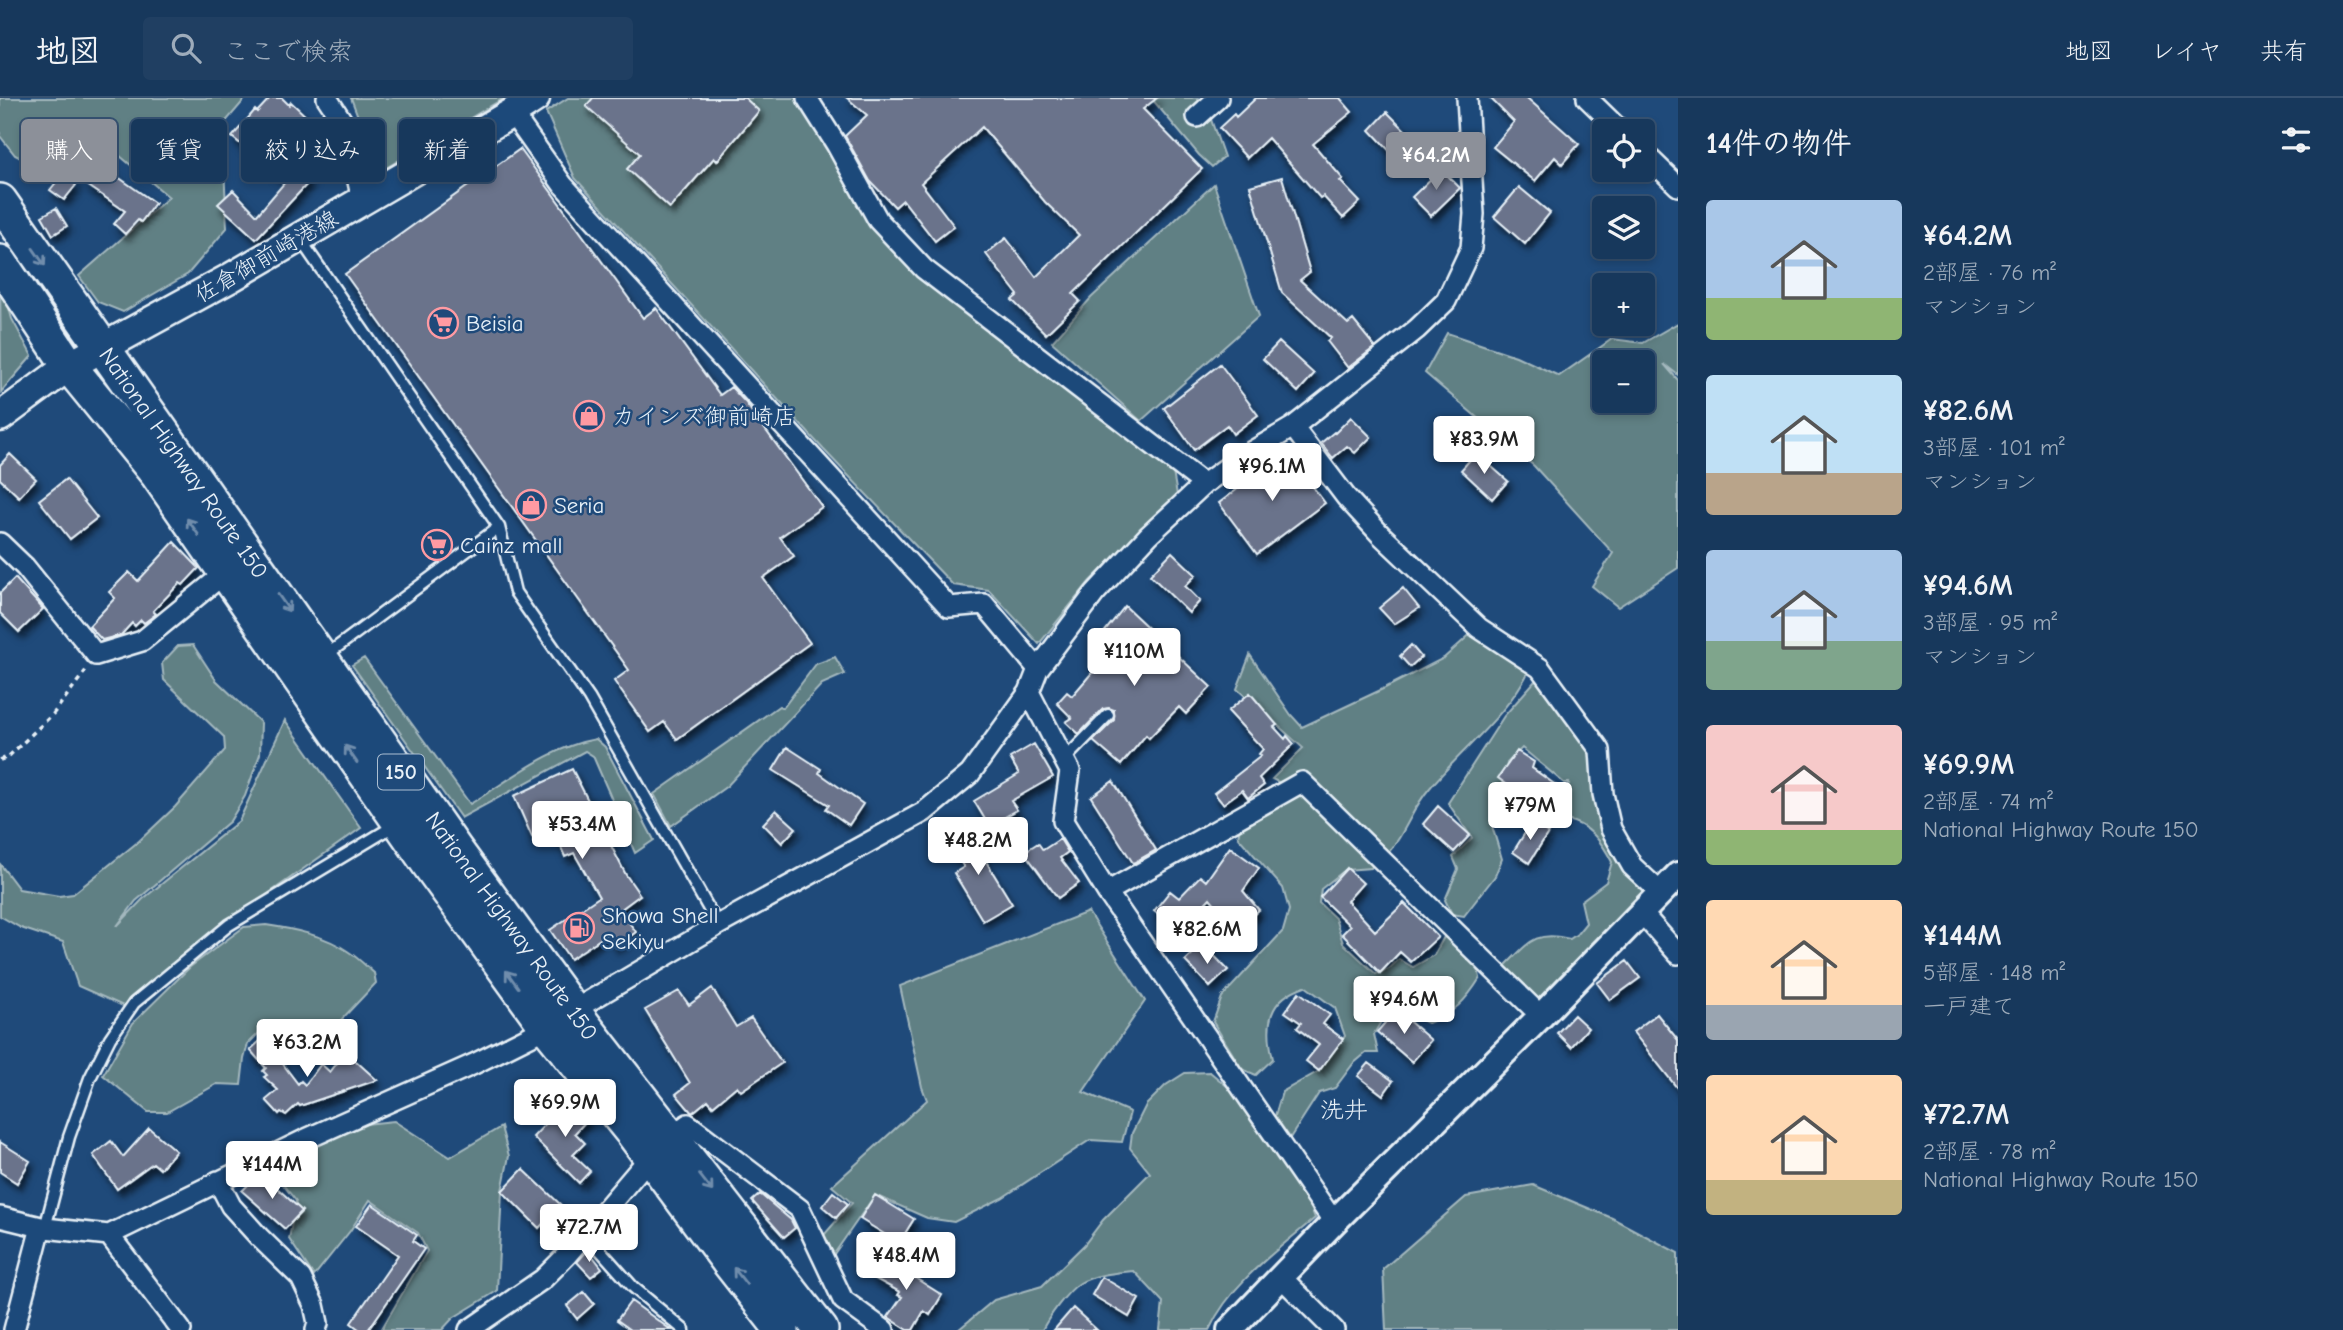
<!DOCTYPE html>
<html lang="ja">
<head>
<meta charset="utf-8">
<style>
  body { margin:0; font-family:"Comic Neue","Klee One",sans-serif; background:#203f62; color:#f1f3f6; height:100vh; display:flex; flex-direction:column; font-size:26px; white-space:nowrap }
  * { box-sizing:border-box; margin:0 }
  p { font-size:23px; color:#9eacbb }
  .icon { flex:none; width:38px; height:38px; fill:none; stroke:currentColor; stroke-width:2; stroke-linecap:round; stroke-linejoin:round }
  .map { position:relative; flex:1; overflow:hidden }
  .side { display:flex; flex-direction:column; background:#17385c; width:665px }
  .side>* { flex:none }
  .banner { position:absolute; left:21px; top:21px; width:665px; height:63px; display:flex; gap:14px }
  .fabs { position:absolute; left:1592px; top:21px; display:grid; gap:14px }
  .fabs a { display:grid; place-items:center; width:63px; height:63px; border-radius:7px; background:#17385c; box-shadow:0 4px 10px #0003,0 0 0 2px #365272; font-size:35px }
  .price { position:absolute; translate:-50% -60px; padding:0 16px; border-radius:7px; background:#fff; color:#222; font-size:23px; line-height:46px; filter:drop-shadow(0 2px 4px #0008) }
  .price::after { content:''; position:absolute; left:50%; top:42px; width:21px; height:16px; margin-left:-10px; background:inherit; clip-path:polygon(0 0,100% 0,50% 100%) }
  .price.on { background:#8c9099; color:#fff }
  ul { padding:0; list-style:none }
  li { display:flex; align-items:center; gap:21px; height:175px; padding:0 28px }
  li span { display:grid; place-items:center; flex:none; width:196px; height:140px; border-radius:7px; color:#555 }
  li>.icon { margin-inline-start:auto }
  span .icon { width:84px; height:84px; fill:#fffc; stroke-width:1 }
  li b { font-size:30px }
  h2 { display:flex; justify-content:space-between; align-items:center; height:84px; padding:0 28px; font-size:30px }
  .tag { padding:0 24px; border-radius:7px; background:#17385c; box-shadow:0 4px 10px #0003,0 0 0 2px #365272; font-size:24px; line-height:63px }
  .tag.on { background:#8c9099; color:#fff }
  header { display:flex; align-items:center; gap:42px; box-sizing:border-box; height:98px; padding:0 35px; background:#17385c; border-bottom:2px solid #365272 }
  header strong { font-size:33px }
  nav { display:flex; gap:38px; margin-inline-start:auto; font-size:24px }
  .search { width:490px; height:63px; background:#203f62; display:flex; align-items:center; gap:18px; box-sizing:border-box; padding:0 24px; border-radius:7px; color:#9eacbb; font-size:26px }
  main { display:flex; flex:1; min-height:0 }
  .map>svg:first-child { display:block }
  .green { fill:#608084; stroke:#a4b8be; stroke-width:2; fill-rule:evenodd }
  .building { fill:#6b738b; stroke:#e8f1f8; stroke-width:2; filter:url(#shadow) }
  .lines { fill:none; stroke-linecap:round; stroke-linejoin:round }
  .service-casing { stroke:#e8f1f8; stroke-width:15 }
  .minor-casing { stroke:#e8f1f8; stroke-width:24 }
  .tertiary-casing { stroke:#e8f1f8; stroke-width:30 }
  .secondary-casing { stroke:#e8f1f8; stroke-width:33 }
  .trunk-casing { stroke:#e8f1f8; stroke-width:38 }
  .path { stroke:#e8f1f8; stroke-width:3.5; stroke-dasharray:5 5; stroke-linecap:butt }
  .service { stroke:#1f4a7a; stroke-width:10 }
  .minor { stroke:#1f4a7a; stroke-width:19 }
  .tertiary { stroke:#1f4a7a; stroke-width:24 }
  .secondary { stroke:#1f4a7a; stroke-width:28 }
  .trunk { stroke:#1f4a7a; stroke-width:33 }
  .oneway { stroke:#6f8dac }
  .labels { text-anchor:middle; stroke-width:5; stroke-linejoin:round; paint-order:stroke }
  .shield { fill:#1f4a7a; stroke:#acbfd2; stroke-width:2 }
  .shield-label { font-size:21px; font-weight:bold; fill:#e8f1f8 }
  .street-label { font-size:23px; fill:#e8f1f8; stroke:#1f4a7a }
  .poi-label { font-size:23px; fill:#e8f1f8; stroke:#1f4a7a; text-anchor:start }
  .neighbourhood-label { font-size:24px; fill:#e8f1f8; stroke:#1f4a7a }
</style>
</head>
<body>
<header>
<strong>地図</strong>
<div class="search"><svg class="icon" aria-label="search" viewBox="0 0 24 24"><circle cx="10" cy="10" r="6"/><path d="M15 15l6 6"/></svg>ここで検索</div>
<nav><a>地図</a><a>レイヤ</a><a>共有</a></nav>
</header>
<main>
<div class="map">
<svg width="1678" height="1232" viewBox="0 0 1678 1232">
  <defs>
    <filter id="shadow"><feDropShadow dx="3.5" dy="6" stdDeviation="3.5" flood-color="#0009"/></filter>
  </defs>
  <rect width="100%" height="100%" fill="#1f4a7a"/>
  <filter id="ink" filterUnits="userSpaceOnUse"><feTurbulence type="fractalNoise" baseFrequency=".0143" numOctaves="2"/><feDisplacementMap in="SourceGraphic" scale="14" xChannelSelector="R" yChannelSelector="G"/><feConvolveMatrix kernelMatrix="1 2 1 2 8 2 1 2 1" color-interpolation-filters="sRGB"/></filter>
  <g filter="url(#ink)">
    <path class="green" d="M0 0H246L222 28 227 130 188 176 123 214 98 204 79 178 169 99 108 48 46 73 15 57 0 38Z
      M351 0H504L379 74Z
      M568 0H798L874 131 1173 374 1177 397 1090 483 1039 546 989 492 953 487 824 352 575 80 546 14Z
      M1151 0H1198L1207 10 1224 59 1212 69 1199 57Z
      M1214 86 1259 218 1141 323 1052 244 1091 200Z
      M0 177 12 221 32 258 1 294Z
      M1678 225V277L1664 266 1678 282V470L1618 509 1592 488 1613 455 1534 368 1425 275 1447 235 1516 258 1559 278 1612 241 1643 245ZM1605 264H1643V303H1605Z
      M1476 531 1530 571C1506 619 1463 650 1429 691 1410 713 1403 743 1381 762L1376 761 1371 770 1345 772 1321 791 1319 805 1335 820 1343 845 1376 876 1389 871 1399 861 1413 869 1434 857 1444 839C1464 844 1477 860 1480 880 1467 901 1453 917 1428 925L1399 912 1383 920 1374 936 1378 955H1366L1353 966 1335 990 1319 995 1290 1040 1275 1018 1282 994 1319 973 1345 938 1335 910 1305 888C1267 901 1265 927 1273 961L1256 977 1242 971 1213 924 1222 899 1283 833 1289 812 1283 790 1238 739 1240 728 1286 688 1272 681 1303 650 1237 591 1250 557 1291 617 1302 629 1385 590 1444 560Z
      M193 547 216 582 261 625 260 656 245 698 230 723 136 803 117 828 143 801 239 723 285 622 361 730 203 842 130 911 78 888 63 844 21 830 0 818V766L19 791 59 798 73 796 139 743 175 709 225 652 224 639 164 582 162 565 178 548Z
      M835 559 845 576 822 586 727 688 671 728 654 696 779 608 783 610 816 566Z
      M364 560 470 706C510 682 549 649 596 641L605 649 654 742 635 755 593 658 585 653 461 720 352 567Z
      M1535 583 1545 587 1592 641 1611 731 1658 797 1545 918 1510 893 1506 867C1529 844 1536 832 1570 841L1577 836 1586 825 1581 803 1606 784 1612 764C1602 744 1589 726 1566 722L1562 712 1569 685H1564L1522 650 1507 665 1500 711 1492 728 1502 761 1495 778 1464 818 1452 816 1445 802 1458 771 1453 759 1472 740 1448 705 1504 618Z
      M1088 814 1145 903 1083 994 1130 1014 1122 1044 1090 1042 1002 1100 954 1124 927 1120 875 1097 834 1156 823 1138 852 1105 832 1088 927 1002 922 989 900 888Z
      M266 827C293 831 325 837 349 854 358 860 366 868 374 875L376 885 341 922 337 938 291 925 262 932 248 946 244 961 241 987 217 986 167 1014H148L103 977 133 925 190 869 244 829Z
      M1210 974 1246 1004 1300 1082 1315 1120C1276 1153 1231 1185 1209 1232H1160L1163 1204 1134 1173C1117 1175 1095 1176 1080 1185 1067 1193 1049 1219 1042 1232H958L994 1202 1042 1188 1084 1147 1103 1122 1150 1075 1130 1050 1132 1035 1146 1007 1166 987 1185 975Z
      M394 1023 450 1059 501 1029 509 1058 502 1093 497 1193 453 1220 442 1232H381L427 1153 418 1135 370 1102 350 1133 314 1178 289 1141 296 1103 273 1074 317 1040 346 1028Z
      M1533 1087 1612 1120 1678 1155V1232H1386L1383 1171 1466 1099Z"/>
    <path class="building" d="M270 0H282L289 7 291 4 309 21 291 41 302 51 290 66 310 83 256 141 218 106 233 92 257 117 286 83 232 39 255 12 257 14Z
      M593 0H745L759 13 717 63 714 60 670 110 627 71 640 56 586 8Z
      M847 0H1157L1143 11 1202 71 1073 196 1080 203 1046 236 1012 202 1018 197 986 156 1006 140 1036 179 1079 137 1045 104 982 29 921 85 954 128 935 143 903 102 895 109 870 83 845 38 867 17Z
      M1256 0H1340L1352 14 1313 46 1343 81 1340 83 1360 104 1343 120 1323 98 1320 100 1268 40 1247 60 1219 30 1234 16 1236 19Z
      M1490 0H1527L1579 46 1562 66 1555 59 1535 83 1493 49 1514 24Z
      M1387 14 1423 50 1403 67 1370 32Z
      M520 51 643 220 656 210 720 297 731 289 745 304 822 409 780 439 794 458 763 480 810 545 677 641 664 624 650 634 614 583 629 572 345 176Z
      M101 67 155 105 141 124 138 122 125 136 114 126 125 113 87 87Z
      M1441 71 1460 90 1431 118 1412 99Z
      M62 77 76 87 64 102 50 92Z
      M1282 79 1310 174 1300 182 1348 226 1353 222 1375 249 1348 270 1327 243 1331 240 1282 195 1250 88Z
      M1519 89 1550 115 1525 146 1494 119Z
      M56 110 67 128 53 137 42 118Z
      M1279 244 1314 276 1298 294 1263 261Z
      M1220 266 1258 317 1233 336 1227 327 1194 352 1164 310Z
      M1351 319 1371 339 1355 355 1347 348 1333 360 1321 345 1334 334 1335 335Z
      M1287 354 1325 405 1257 456 1219 405Z
      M1476 355 1508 383 1492 401 1461 372Z
      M10 356 36 381 19 399 0 381V367Z
      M66 381 97 420 70 441 39 402Z
      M174 444 199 470 183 487 180 485 153 513 156 516 144 525 141 522 135 528 132 525 121 537 102 542 89 528 115 500 109 494 129 474 138 483Z
      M1172 454 1196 477 1185 488 1200 503 1189 515 1150 477Z
      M15 480 43 511 19 534 0 515V495Z
      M1403 490 1419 510 1394 526 1379 510Z
      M1125 508 1211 589 1186 616 1179 609 1149 640 1146 637 1121 667 1093 643 1114 622V612L1109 610 1103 611 1079 636 1066 624 1072 620 1057 605 1067 594 1072 598 1115 548 1103 536Z
      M1411 547 1421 559 1410 569 1400 558Z
      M1250 595 1277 627 1274 629 1285 641 1287 638 1294 646 1259 680 1264 687 1248 700 1242 692 1223 706 1214 695 1261 658 1259 656 1263 651 1228 613Z
      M1034 646 1053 679 1011 703 1017 712 989 728 974 703 1019 676 1010 660Z
      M787 649 821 671 819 675 863 706 849 727 826 711 829 707 773 672Z
      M1517 653 1534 664 1532 670 1557 688 1540 711 1498 680Z
      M572 671 626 777 640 797 620 812 636 834 616 849 608 836 570 861 550 832 599 799 574 755 565 759 553 730 532 739 514 698Z
      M1113 683 1156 752 1133 765 1091 699Z
      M1438 708 1470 737 1454 754 1423 726Z
      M776 712 796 730 782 745 763 726Z
      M1532 724 1548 735 1529 765 1513 754Z
      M965 729 1012 806 983 823 954 775 964 769 946 743Z
      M1060 741 1068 754 1060 760 1079 785 1058 800 1024 754 1038 745 1043 752Z
      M1230 749 1259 770 1243 793 1259 812 1237 831 1210 800 1191 820 1187 816 1176 830 1154 813 1170 793 1179 800 1200 778 1206 783Z
      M1347 770 1363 785 1347 803 1375 833 1404 805 1438 839 1411 864 1400 854 1380 875 1342 836 1350 828 1320 799Z
      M1203 846 1228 872 1210 889 1185 863Z
      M1627 863 1640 880 1610 902 1597 885Z
      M712 890 736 929 751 920 782 965 741 993 737 988 713 1008 708 1002 692 1015 676 996 690 985 645 912 679 893 689 907Z
      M1299 894 1330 917 1323 926 1343 941 1319 973 1306 963 1319 947 1297 930 1301 925 1285 914Z
      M1396 912 1431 942 1412 964 1377 934Z
      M1657 916 1678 942V991L1633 934Z
      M1574 917 1588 930 1571 949 1557 935Z
      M269 935 280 947 273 953 298 986 301 983 305 987 321 966 330 974 346 954 377 982 300 1008 298 1006 286 1017 281 1014 279 1016 266 1002 278 992 264 979 267 977 263 973 266 970 250 952Z
      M1369 965 1393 983 1383 997 1358 978Z
      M568 1002 588 1021 575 1035 585 1045 573 1057 590 1073 579 1085 533 1039Z
      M149 1030 176 1053 160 1071 153 1065 117 1091 93 1057 111 1043 123 1059Z
      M0 1044 30 1063 17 1085 0 1074Z
      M523 1071 561 1107 539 1130 502 1093Z
      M262 1076 302 1113 285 1131 242 1093 255 1080Z
      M833 1094 848 1106 836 1120 822 1108Z
      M760 1096 791 1122 795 1130 784 1139 752 1103Z
      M875 1097 914 1121 899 1145 860 1121Z
      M372 1106 417 1137 413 1143 424 1151 368 1232H360L351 1225 398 1157 356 1128Z
      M588 1152 602 1170 591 1179 577 1164Z
      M888 1152 906 1163 901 1171 942 1197 930 1217 924 1213 913 1232H908L888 1219 902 1199 898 1197 900 1194 872 1179Z
      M1102 1179 1139 1201 1129 1219 1092 1197Z
      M584 1194 594 1206 577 1221 567 1208Z
      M631 1203 671 1232H631L617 1222Z
      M1073 1210 1097 1232H1054Z"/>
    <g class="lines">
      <g class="service-casing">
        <path id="service" d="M300 141 499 429 515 494 589 600 718 827
          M325 558 499 429
          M1064 662 1108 617
          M45 1130 69 1039 90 980 110 940 134 905 229 827 397 726
          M585 1135 633 1189 684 1232"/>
      </g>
      <g class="minor-casing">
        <path id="minor" d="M327 0 346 29 362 102
          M807 0 836 46 878 122 924 171 1204 386
          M1587 0 1621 33
          M512 15 563 87 949 509 984 506 1038 571
          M1197 19 1218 0
          M1643 54 1678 88
          M1293 329 1346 399 1381 437 1479 530 1540 570 1600 652 1603 696 1611 731 1632 768 1660 794
          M0 445 25 469 96 557 142 543 225 475
          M1029 594 1070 673 1063 723 1107 794 1334 1124
          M1107 794 1302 684 1541 918
          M1641 814 1678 856
          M671 1039 688 1026 800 1111 843 1202 884 1232
          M218 1083 231 1108 259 1139 301 1180 314 1207 318 1225 316 1232
          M0 1119 45 1130 109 1137 304 1042 474 966 530 938 718 827 924 714 970 676 1029 594 1038 571 1095 495 1149 437 1204 386 1239 361 1293 329 1417 231 1446 203 1471 150 1474 116 1467 0
          M109 1137 181 1232
          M1281 1179 1334 1232
          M14 1232 41 1129
          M469 1232 543 1181 566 1158 650 1059"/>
      </g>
      <g class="tertiary-casing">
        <path id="tertiary" d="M1230 1232 1334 1124 1541 918 1678 777"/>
      </g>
      <g class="secondary-casing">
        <path id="secondary" d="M0 319 69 268 230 180 512 15 535 0"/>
      </g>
      <g class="trunk-casing">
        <path id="trunk" d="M0 103 455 751 573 913 821 1232
          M0 164 69 268 157 376 432 771 546 928 631 1033 727 1162 782 1232"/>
      </g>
      <path class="path" d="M0 662 8 659 53 616 87 571"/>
      <use href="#service" class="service"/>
      <use href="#minor" class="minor"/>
      <use href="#tertiary" class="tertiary"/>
      <use href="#secondary" class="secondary"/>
      <use href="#trunk" class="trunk"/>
    </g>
    <defs><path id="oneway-shaft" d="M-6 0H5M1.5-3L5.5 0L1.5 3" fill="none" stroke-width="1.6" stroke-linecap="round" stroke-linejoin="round" transform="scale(1.75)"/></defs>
    <g class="oneway">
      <use href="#oneway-shaft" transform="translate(39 159) rotate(55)"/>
      <use href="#oneway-shaft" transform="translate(193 429) rotate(-125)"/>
      <use href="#oneway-shaft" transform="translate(284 505) rotate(55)"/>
      <use href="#oneway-shaft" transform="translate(351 656) rotate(-125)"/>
      <use href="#oneway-shaft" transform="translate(512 881) rotate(-126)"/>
      <use href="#oneway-shaft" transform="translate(706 1085) rotate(52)"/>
      <use href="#oneway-shaft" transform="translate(740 1178) rotate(-128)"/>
    </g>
  </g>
  <defs>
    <g id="supermarket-ring" transform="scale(1.575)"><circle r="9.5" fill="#1f4a7a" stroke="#ff9aa2" stroke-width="1.5"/><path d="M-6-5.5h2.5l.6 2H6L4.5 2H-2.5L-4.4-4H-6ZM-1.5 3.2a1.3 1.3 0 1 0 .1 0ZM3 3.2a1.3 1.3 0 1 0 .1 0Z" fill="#ff9aa2"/></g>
    <g id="shop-ring" transform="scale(1.575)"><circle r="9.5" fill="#1f4a7a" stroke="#ff9aa2" stroke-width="1.5"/><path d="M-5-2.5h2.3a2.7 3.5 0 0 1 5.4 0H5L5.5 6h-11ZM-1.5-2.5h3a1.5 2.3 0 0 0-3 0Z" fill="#ff9aa2"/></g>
    <g id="fuel-ring" transform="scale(1.575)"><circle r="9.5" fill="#1f4a7a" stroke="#ff9aa2" stroke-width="1.5"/><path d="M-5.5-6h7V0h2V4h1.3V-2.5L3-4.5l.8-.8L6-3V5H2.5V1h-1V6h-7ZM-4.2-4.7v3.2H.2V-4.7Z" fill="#ff9aa2"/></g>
  </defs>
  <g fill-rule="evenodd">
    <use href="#supermarket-ring" x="443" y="225"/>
    <use href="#shop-ring" x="589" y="318"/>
    <use href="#shop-ring" x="531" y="407"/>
    <use href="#supermarket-ring" x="437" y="447"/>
    <use href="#fuel-ring" x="579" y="830"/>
  </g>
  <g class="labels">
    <rect class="shield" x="378" y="656.5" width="46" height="35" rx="5"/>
    <g class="shield-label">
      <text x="401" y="681">150</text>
    </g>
    <g class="street-label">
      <text transform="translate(266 158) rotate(-30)" y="8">佐倉御前崎港線</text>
      <text transform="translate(184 365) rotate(55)" y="8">National Highway Route 150</text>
      <text transform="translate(512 828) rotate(54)" y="8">National Highway Route 150</text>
    </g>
    <g class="poi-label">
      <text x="466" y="233">Beisia</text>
      <text x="612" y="326">カインズ御前崎店</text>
      <text x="554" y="415">Seria</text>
      <text x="460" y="455">Cainz mall</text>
      <text x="602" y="825">Showa Shell<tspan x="602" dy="26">Sekiyu</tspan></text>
    </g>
    <g class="neighbourhood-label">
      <text x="1344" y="1020">洗井</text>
    </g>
  </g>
</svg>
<div class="fabs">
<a><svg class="icon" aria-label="locate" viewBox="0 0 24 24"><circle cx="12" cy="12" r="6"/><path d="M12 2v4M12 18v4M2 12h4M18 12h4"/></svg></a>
<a><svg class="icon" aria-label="layers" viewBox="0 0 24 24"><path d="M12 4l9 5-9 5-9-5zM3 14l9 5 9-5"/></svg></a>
<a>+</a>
<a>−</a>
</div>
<b class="price on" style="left:1436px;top:94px">¥64.2M</b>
<b class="price" style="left:1484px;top:378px">¥83.9M</b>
<b class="price" style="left:1272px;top:405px">¥96.1M</b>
<b class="price" style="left:1134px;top:590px">¥110M</b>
<b class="price" style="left:1530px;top:744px">¥79M</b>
<b class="price" style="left:582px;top:763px">¥53.4M</b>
<b class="price" style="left:978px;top:779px">¥48.2M</b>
<b class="price" style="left:1207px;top:868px">¥82.6M</b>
<b class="price" style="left:1404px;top:938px">¥94.6M</b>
<b class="price" style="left:307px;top:981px">¥63.2M</b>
<b class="price" style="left:565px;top:1041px">¥69.9M</b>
<b class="price" style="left:272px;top:1103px">¥144M</b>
<b class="price" style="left:589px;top:1166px">¥72.7M</b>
<b class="price" style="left:906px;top:1194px">¥48.4M</b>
<div class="banner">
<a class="tag on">購入</a>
<a class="tag">賃貸</a>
<a class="tag">絞り込み</a>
<a class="tag">新着</a>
</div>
</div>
<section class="side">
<h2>14件の物件<svg class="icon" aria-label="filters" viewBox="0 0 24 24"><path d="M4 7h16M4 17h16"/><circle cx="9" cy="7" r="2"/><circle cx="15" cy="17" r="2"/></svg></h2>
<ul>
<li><span style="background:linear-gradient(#a9c7e8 70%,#8fb573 0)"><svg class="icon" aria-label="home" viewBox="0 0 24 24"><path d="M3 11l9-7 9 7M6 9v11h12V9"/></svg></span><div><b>¥64.2M</b><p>2部屋 · 76 m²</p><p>マンション</p></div></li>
<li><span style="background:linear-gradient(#bfe0f5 70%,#b9a48a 0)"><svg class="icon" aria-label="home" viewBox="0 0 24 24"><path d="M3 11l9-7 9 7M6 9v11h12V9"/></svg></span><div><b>¥82.6M</b><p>3部屋 · 101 m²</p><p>マンション</p></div></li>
<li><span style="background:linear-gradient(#a9c7e8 65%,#7fa58c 0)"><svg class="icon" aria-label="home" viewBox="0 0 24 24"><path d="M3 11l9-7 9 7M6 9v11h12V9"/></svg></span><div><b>¥94.6M</b><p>3部屋 · 95 m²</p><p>マンション</p></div></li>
<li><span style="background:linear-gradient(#f6c9c9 75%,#8fb573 0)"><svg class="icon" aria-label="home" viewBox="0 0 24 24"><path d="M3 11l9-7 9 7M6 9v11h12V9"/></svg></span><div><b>¥69.9M</b><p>2部屋 · 74 m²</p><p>National Highway Route 150</p></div></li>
<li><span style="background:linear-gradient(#ffd9b3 75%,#9aa5b1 0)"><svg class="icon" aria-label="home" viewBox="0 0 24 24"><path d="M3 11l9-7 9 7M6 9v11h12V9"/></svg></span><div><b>¥144M</b><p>5部屋 · 148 m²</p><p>一戸建て</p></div></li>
<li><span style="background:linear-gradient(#ffd9b3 75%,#c2b280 0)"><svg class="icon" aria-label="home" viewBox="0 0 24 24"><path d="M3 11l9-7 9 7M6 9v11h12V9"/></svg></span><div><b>¥72.7M</b><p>2部屋 · 78 m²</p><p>National Highway Route 150</p></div></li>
</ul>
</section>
</main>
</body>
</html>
